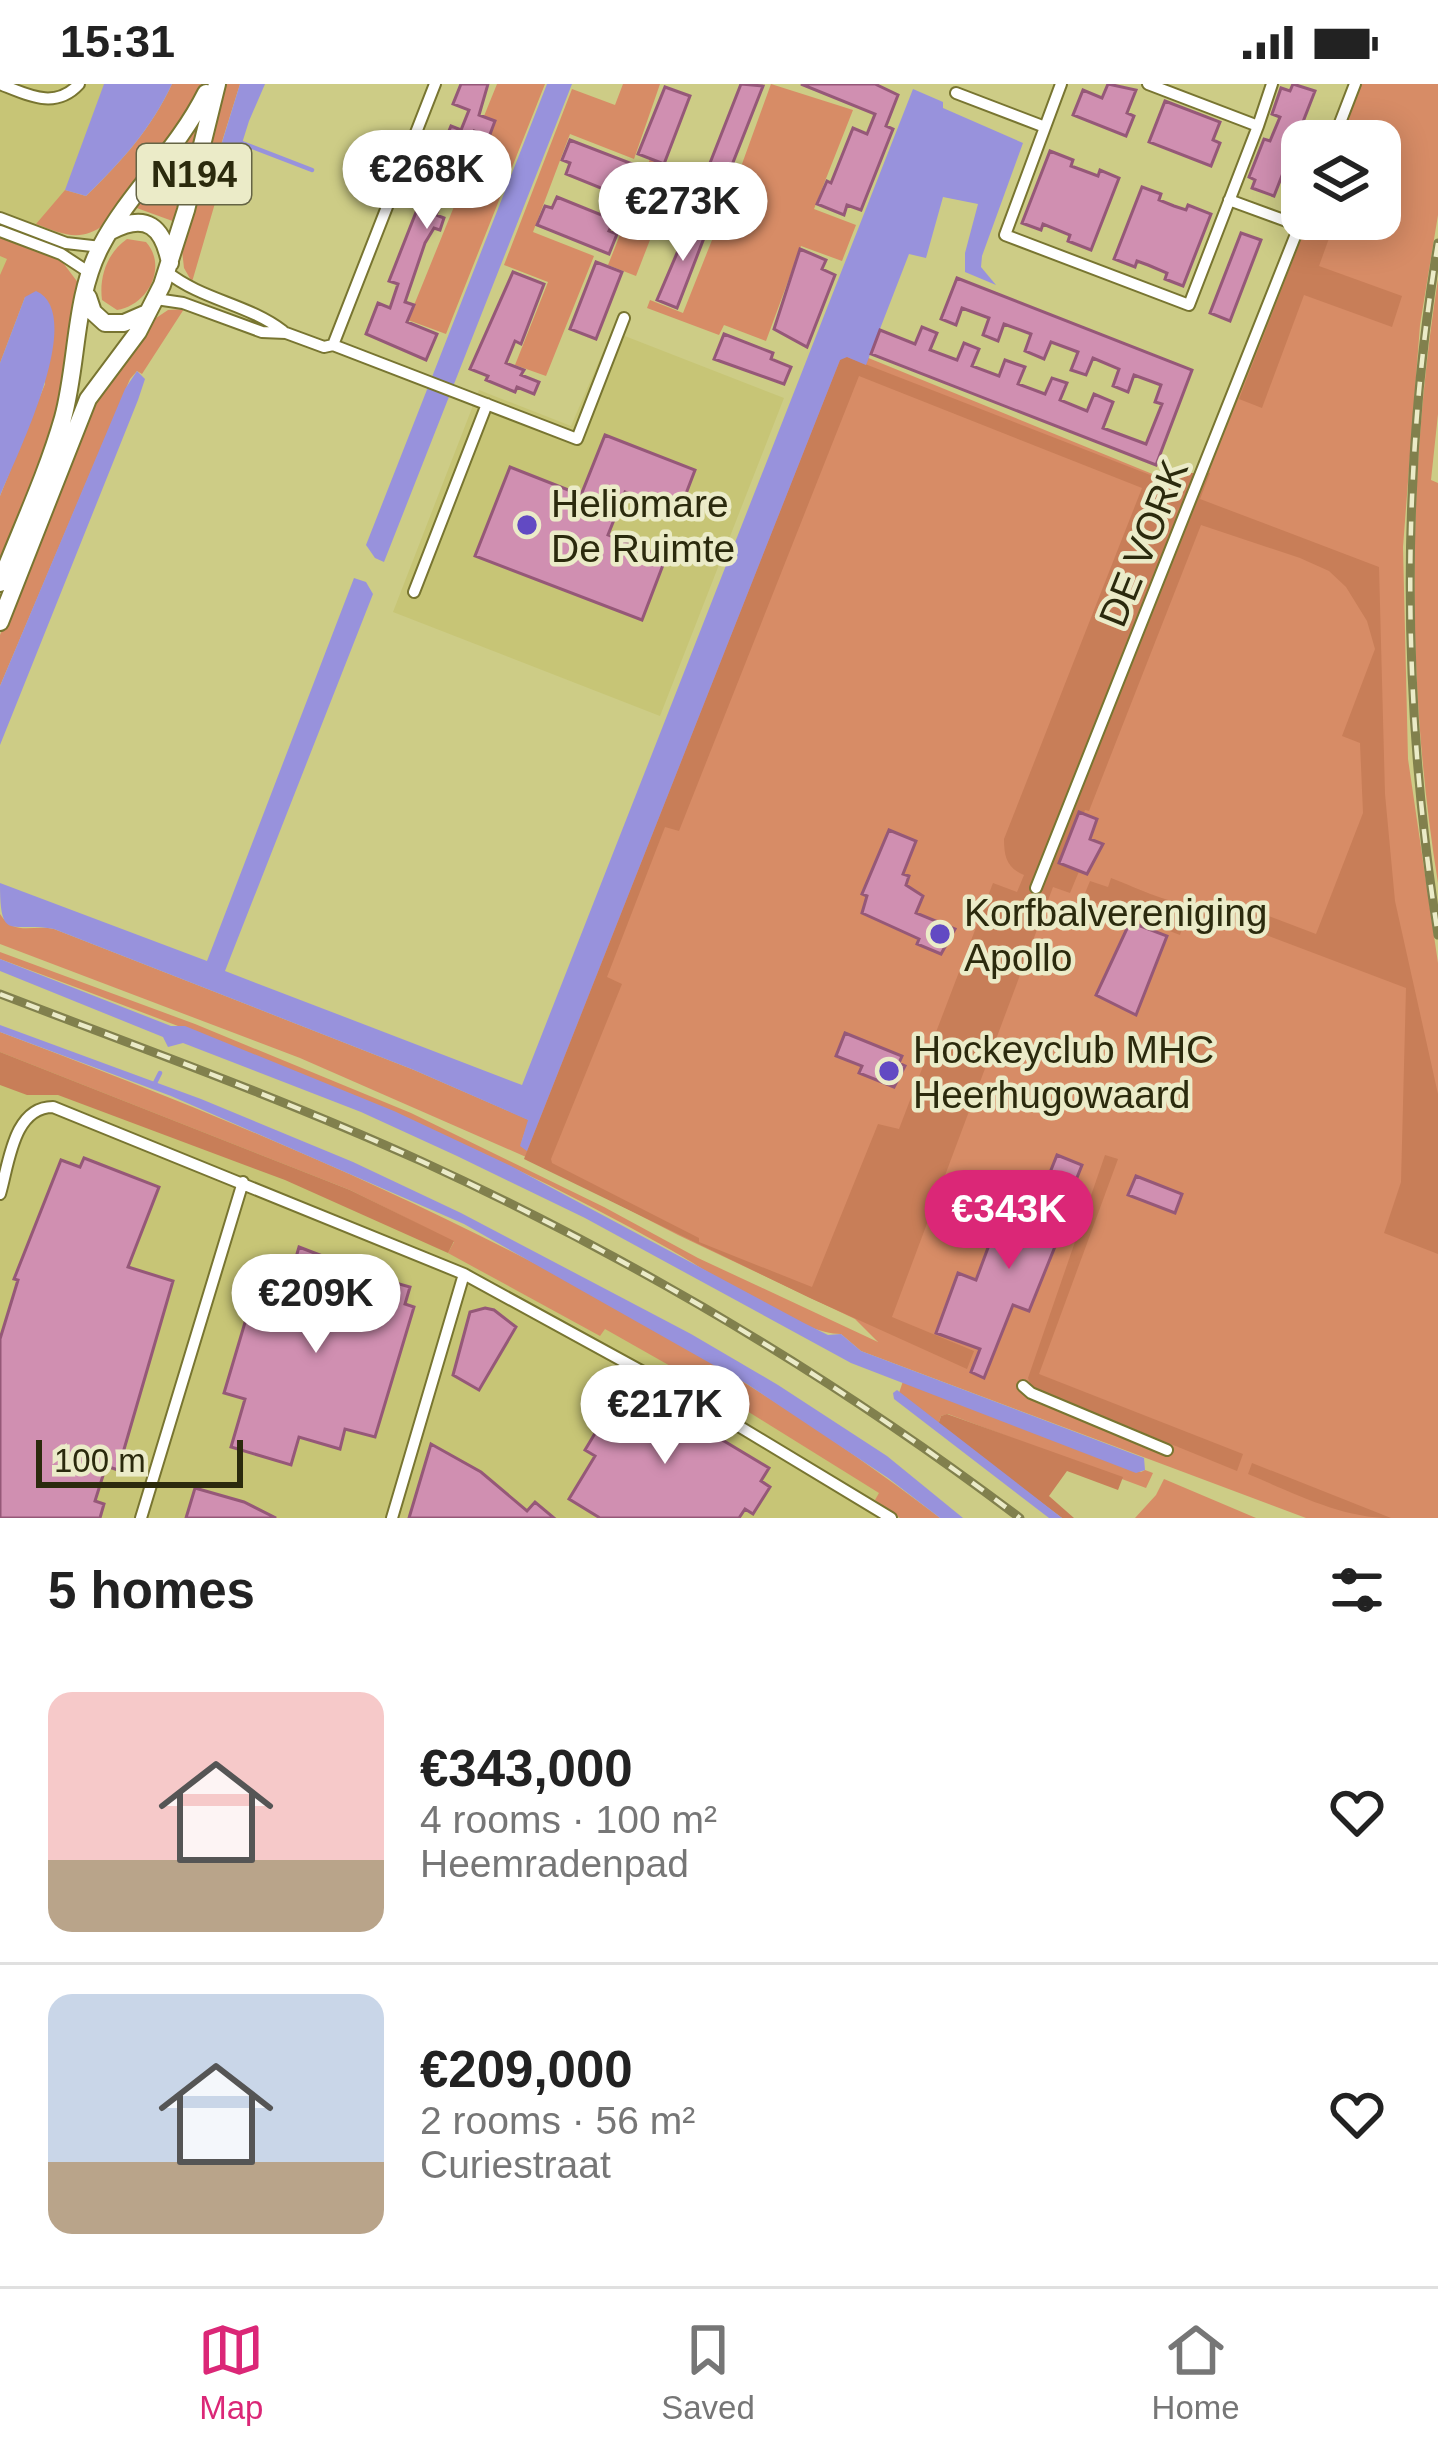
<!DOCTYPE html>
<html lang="en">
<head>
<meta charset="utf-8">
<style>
  body { margin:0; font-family:Helvetica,sans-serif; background:#f6f6f6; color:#222; height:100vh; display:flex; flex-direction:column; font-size:45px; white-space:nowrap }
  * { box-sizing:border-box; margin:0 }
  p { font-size:39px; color:#767676 }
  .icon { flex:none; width:66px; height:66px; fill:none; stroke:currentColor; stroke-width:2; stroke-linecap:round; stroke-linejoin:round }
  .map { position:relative; height:1434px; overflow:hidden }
  .details { display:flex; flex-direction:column; background:#fff; flex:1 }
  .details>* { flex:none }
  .tools { position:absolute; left:1281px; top:36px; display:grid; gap:24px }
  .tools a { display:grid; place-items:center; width:120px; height:120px; border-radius:24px; background:#fff; box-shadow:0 6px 30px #0003; font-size:60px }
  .scale { position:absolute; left:36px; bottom:30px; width:207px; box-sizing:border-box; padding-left:12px; border:6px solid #2b2a0d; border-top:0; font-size:33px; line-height:42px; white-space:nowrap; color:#2b2a0d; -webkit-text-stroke:9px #ebebc8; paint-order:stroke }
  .price { position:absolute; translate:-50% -102px; padding:0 27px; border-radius:42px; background:#fff; color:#222; font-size:39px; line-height:78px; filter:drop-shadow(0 3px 6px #0008) }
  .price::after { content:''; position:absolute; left:50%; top:72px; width:36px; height:27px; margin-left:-18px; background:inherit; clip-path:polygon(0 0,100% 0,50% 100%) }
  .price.on { background:#db2777; color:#fff }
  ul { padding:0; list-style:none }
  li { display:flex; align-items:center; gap:36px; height:300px; padding:0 48px }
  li+li { border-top:3px solid #e0e0e0 }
  li span { display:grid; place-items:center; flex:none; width:336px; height:240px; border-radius:24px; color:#555 }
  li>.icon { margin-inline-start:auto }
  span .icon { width:144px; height:144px; fill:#fffc; stroke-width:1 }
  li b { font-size:51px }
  h2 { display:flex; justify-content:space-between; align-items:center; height:144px; padding:0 48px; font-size:51px }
  .status { display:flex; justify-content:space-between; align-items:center; height:84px; padding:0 60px; background:#fff; direction:ltr }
  .status svg { height:33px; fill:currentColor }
  .tabs { display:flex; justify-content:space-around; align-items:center; height:168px; border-top:3px solid #e0e0e0; background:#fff; font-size:33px; color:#767676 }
  .tabs a { display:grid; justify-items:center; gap:6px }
  .tabs .on { color:#db2777 }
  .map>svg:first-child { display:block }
  .built { fill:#c7c576 }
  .green { fill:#d78c66 }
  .forest { fill:#c87e58; fill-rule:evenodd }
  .water { fill:#9892dc }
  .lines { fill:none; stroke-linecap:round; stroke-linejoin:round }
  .stream { stroke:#9892dc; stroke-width:4.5 }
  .building { fill:#d08fb1; stroke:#955878; stroke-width:3 }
  .minor-casing { stroke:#787531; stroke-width:14 }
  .primary-casing { stroke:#787531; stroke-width:20 }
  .minor { stroke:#fff; stroke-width:10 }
  .primary { stroke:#fff; stroke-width:16 }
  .rail-casing { stroke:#81804d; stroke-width:9 }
  .rail { stroke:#ebebc8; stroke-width:4.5; stroke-dasharray:14; stroke-linecap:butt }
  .poi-dot { fill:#624ac3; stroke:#ebebc8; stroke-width:4.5 }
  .labels { text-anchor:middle; stroke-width:9; stroke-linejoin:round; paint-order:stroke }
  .shield { fill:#ebebc8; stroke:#656445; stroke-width:3 }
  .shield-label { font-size:36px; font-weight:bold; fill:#2b2a0d }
  .poi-label { font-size:39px; fill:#2b2a0d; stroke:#ebebc8; text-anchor:start }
  .street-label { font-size:39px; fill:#2b2a0d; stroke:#ebebc8 }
</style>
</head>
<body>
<div class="status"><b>15:31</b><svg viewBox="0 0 49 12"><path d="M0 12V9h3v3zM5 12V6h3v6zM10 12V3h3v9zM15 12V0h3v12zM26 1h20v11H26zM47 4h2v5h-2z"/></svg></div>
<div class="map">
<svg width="1438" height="1434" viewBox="0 0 1438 1434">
  <rect width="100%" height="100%" fill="#cdcc86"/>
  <path class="built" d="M0 0H144L91 77 0 312Z
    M612 247 784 314 660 632 393 528 479 306 571 342Z
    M0 955 236 1051 738 1303 936 1434H0Z"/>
  <path class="green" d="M172 0H203L181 43 105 140C81 159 62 150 36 140L65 106 86 112C122 77 151 45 172 0Z
    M226 0H240L215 80 220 102 192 198 184 184 182 166 206 60Z
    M497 0H545L446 250 408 236 466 93 473 95 492 48 480 42Z
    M623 0H660L634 75 570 50 533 148 594 172 546 292 515 281 548 198 504 181 572 5 615 21Z
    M771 0 853 26 814 125 856 141 842 177 801 162 766 257 724 241 719 251 647 224 650 216 683 229 718 141 686 128 704 78 738 91Z
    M1357 0H1438V131L1420 241 1403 463 1408 675 1438 879V1434H1306L861 1267 841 1250C800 1250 710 1188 671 1166 458 1045 228 960 0 875V868L195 940 411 1029 604 1123 698 1174 878 1258 855 1235 678 1151 526 1073 300 974 0 860V830C14 853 34 840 54 845L414 986 529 1036 520 1062 839 262 1194 407 1302 135H1380V57H1334Z
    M198 36 178 139 134 123 177 71Z
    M650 75 677 86 636 192 608 181Z
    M0 153 61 176 79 200 72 273 50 357 0 484V412L45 300 25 213 0 279V191L7 175 0 172Z
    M127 155 146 158C168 183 148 221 117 226L102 216C99 193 107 169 127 155Z
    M1438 195V330L1431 396 1438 399V799C1406 600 1407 394 1438 195Z
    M184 225 142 290 137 287 130 295 0 602V551L80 341 88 325 153 236 168 226Z
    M0 948C334 1073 656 1216 940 1434H900L875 1416 879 1409 718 1309 605 1245 600 1252 448 1169 454 1158 350 1106 0 968Z
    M903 1297 1141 1388 1145 1386 1153 1389 1146 1404 948 1330 941 1332 938 1341 899 1309Z
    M1164 1395 1256 1434H1135L1156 1411Z"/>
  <path class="forest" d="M1309 135H1336L1319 182 1402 212 1392 243 1304 211 1262 324 1239 315Z
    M847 273 1176 401 1182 389H1210L1200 415 1379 483 1385 710 1395 817 1438 1010V1170L1384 1149 1401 1098 1406 904 1232 838 1205 840 1186 834 1180 851 1083 814 1090 797 1108 803 1111 794C1150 809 1188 831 1229 817L1316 850 1363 729 1360 659 1342 652 1375 565 1367 537 1346 503 1329 487 1300 474 1201 441 1089 727 1085 726 1065 779 1080 785 1070 809 1053 803 892 1233 974 1267 967 1285 810 1214 524 1075 834 291 841 274ZM859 292 1142 404 1004 755C1004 773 1007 784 1024 791L1017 808 993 799 899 1045 878 1040 812 1203 699 1158V1154L552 1079 551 1075 622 900 607 893 665 743 679 747Z
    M0 968 350 1106 454 1157 448 1169 285 1096 58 1011H27L0 1001Z
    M1105 1071 1118 1075 1039 1290 1243 1370 1237 1387 1031 1303 1028 1294Z
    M947 1330 1123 1393 1118 1406 1067 1387 1049 1412 1074 1434H1062L938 1341 941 1332Z
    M1252 1379 1391 1434C1341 1434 1294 1409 1248 1390Z"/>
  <path class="water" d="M104 0H172C151 45 122 77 86 112L65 106Z
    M240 0H265L249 37 233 88 224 103 218 99 215 81Z
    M547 0H572L384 478 375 474 366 461Z
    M913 5 943 18V24L1023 59 982 172 981 183 996 201 965 188V169L978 120 943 113 926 174 909 170 866 281 847 273 840 276 527 1067 520 1062 528 1036 414 986 54 845C11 837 0 860 0 799L207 877 354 494 366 498 373 510 225 887 522 1001Z
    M36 207C88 230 15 374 0 412V279L25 213Z
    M137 287 145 295 138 316 0 661V602L125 305Z
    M0 875 171 942H185L394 1027 511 1082 804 1239 828 1251 841 1250 861 1267 1144 1374 1145 1386 1136 1389 851 1279 585 1134 457 1072 361 1028 183 959 168 963 163 953 0 887Z
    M0 941 201 1015 353 1078 461 1129 691 1250 778 1301 887 1372 963 1434H940L888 1394 747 1300 464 1140 171 1012 0 948Z
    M897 1306 1062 1434H1049L894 1315 893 1309Z"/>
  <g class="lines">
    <path class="stream" d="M242 59 312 86
      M154 1001 160 989"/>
  </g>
  <path class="building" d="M461 0H488L479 31 495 37 489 53 474 47 436 131 444 134 440 146 434 144 425 159 405 218 414 221 407 238 437 250 426 276 366 250 378 219 390 224 398 200 389 197 431 90 441 95 449 75 439 71 451 42 461 46 469 26 453 20Z
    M741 0 763 2 730 86 710 79Z
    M801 0H875L898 11 886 42 893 45 861 126 847 121 844 131 817 120 827 97 831 99 853 44 867 50 875 30Z
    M1108 0 1136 6 1127 29 1134 32 1126 52 1073 31 1083 6 1102 14Z
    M1293 0 1315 7 1274 112 1252 104 1255 96 1249 93 1264 55 1270 57 1280 33 1272 30 1281 4 1290 7Z
    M665 3 690 12 664 80 638 70Z
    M1165 17 1220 38 1213 56 1220 59 1211 82 1149 58Z
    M570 56 643 84 635 105 627 102 623 113 566 90 570 79 562 76Z
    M1050 67 1073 76 1071 82 1082 86 1098 92 1100 86 1119 94 1091 166 1068 157 1070 151 1043 140 1041 146 1022 139Z
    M1142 103 1161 110 1159 116 1174 122 1186 126 1188 121 1211 130 1183 202 1165 195 1167 189 1148 181 1137 177 1135 183 1114 175Z
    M557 113 614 136 609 147 617 150 609 170 537 141 545 122 552 124Z
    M692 134 709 141 677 224 657 216Z
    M1241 149 1261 156 1230 237 1210 229Z
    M800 165 826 176 822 185 835 191 807 263 774 245Z
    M596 178 622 188 596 255 570 245Z
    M513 188 544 200 521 260 515 257 506 279 524 286 521 291 539 298 534 310 517 303 515 308 486 296 488 292 470 285Z
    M957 194 1192 286 1156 381 871 270 880 246 915 260 922 243 937 249 930 266 957 276 964 259 979 265 972 282 999 292 1005 276 1025 283 1018 300 1045 310 1052 294 1067 299 1060 316 1087 327 1094 310 1113 318 1103 344 1146 360 1162 320 1155 318 1161 301 1134 291 1128 308 1113 302 1119 285 1093 274 1086 291 1071 286 1078 268 1051 258 1044 275 1025 267 1031 250 1004 240 998 257 983 251 989 234 962 224 956 241 941 235Z
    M724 250 773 269 771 275 791 283 784 300 714 275Z
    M605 351 695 386 679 428 625 408 608 451 666 473 642 536 475 472 510 383 581 411Z
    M1079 728 1097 735 1090 755 1103 760 1087 790 1059 779Z
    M889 746 916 757 903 790 909 792 906 801 923 812 916 829 955 845 941 870 917 860 919 855 862 829 867 812 862 810Z
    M1130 838 1167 852 1136 931 1096 911Z
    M845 949 902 972 899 979 905 982 894 1003 859 989 862 982 836 972Z
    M1057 1071 1082 1081 1068 1116 1073 1118 1029 1227 1013 1221 984 1294 971 1288 980 1265 936 1249 958 1189 976 1196 995 1145 1023 1156Z
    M84 1074 159 1103 128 1183 173 1197 118 1386 106 1382 95 1417 104 1420 100 1434H0V1255L18 1196 14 1195 61 1076 80 1083Z
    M1136 1092 1182 1110 1175 1129 1128 1111Z
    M299 1163 351 1183 350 1186 410 1203 405 1220 414 1223 375 1353 345 1345 340 1365 299 1353 291 1381 231 1363 245 1315 224 1309 263 1178 292 1187Z
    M485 1224 494 1226 516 1243 479 1306 453 1291 470 1228Z
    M629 1300 769 1384 761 1397 770 1403 753 1430 745 1425 739 1434H600L569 1415 595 1372 585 1366 623 1303Z
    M431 1360 481 1388 527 1427 535 1418 554 1434H409Z
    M195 1404 244 1418 276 1434H186Z"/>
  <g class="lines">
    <g class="minor-casing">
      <path id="minor" d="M0 0C28 11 55 26 79 0
        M1061 0 1005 151 1189 221 1258 42 1148 0
        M956 9 1045 43
        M1258 42 1272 0
        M1333 57 1355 0
        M1229 116 1300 142
        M0 134 66 159 101 163
        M0 147 61 170 90 189
        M167 188C202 216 248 220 283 247
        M156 215 183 219 262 248 286 249 324 263 333 261 577 355 624 234
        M333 261 435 0
        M414 508 487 320
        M1036 804 1302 135
        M0 1110C9 1080 13 1023 53 1023L464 1190 707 1323 891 1434
        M1023 1302 1031 1309 1167 1366
        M141 1434 243 1098
        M392 1434 464 1190"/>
    </g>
    <g class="primary-casing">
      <path id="primary" d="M111 147C147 128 163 143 170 179
        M88 213 93 228 105 239H124L147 229
        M0 499C21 445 47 390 63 334 78 279 74 212 101 162 130 107 177 67 206 9
        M0 538 88 315 138 248 162 201 186 126 217 0"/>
    </g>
    <use href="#minor" class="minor"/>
    <use href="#primary" class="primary"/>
    <g class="rail-casing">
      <path id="rail" d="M1438 159C1400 389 1402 621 1438 851
        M0 910C141 964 284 1015 421 1077 633 1174 835 1294 1020 1434"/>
    </g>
    <use href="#rail" class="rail"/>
  </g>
  <g class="poi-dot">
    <circle cx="527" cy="441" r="12"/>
    <circle cx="940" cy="850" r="12"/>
    <circle cx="889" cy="987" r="12"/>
  </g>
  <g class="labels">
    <rect class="shield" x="137" y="60" width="114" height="60" rx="9"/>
    <g class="shield-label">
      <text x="194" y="103">N194</text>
    </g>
    <g class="poi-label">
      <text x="551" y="433">Heliomare<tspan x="551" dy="45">De Ruimte</tspan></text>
      <text x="964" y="842">Korfbalvereniging<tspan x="964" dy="45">Apollo</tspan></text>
      <text x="913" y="979">Hockeyclub MHC<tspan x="913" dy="45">Heerhugowaard</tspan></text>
    </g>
    <g class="street-label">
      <text transform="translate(1143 459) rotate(-68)" y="14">DE VORK</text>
    </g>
  </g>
</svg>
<div class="tools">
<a><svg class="icon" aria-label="layers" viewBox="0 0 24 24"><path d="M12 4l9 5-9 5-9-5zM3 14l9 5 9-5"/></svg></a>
</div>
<div class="scale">100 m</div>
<b class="price" style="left:427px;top:148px">€268K</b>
<b class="price" style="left:683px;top:180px">€273K</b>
<b class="price on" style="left:1009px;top:1188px">€343K</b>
<b class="price" style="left:316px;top:1272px">€209K</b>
<b class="price" style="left:665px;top:1383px">€217K</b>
</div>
<section class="details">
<h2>5 homes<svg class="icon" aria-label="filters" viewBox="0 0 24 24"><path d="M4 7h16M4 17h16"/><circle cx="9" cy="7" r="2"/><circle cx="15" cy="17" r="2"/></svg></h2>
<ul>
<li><span style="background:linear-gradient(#f6c9c9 70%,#b9a48a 0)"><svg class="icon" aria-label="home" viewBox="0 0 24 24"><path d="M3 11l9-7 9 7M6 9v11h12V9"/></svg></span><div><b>€343,000</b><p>4 rooms · 100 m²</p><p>Heemradenpad</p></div><svg class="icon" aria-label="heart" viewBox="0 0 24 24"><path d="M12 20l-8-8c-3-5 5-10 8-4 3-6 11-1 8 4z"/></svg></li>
<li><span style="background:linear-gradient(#c9d6e8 70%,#b9a48a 0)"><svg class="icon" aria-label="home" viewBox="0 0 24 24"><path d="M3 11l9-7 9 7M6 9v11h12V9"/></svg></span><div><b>€209,000</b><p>2 rooms · 56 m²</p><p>Curiestraat</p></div><svg class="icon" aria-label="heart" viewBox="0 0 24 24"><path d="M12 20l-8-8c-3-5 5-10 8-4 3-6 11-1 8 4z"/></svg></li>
</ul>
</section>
<nav class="tabs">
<a class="on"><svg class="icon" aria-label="map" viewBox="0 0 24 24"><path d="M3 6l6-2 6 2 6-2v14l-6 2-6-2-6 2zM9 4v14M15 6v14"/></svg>Map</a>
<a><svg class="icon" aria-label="saved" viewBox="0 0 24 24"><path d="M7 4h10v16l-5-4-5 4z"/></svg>Saved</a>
<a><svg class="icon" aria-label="home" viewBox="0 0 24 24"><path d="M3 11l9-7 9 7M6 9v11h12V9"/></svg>Home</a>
</nav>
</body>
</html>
